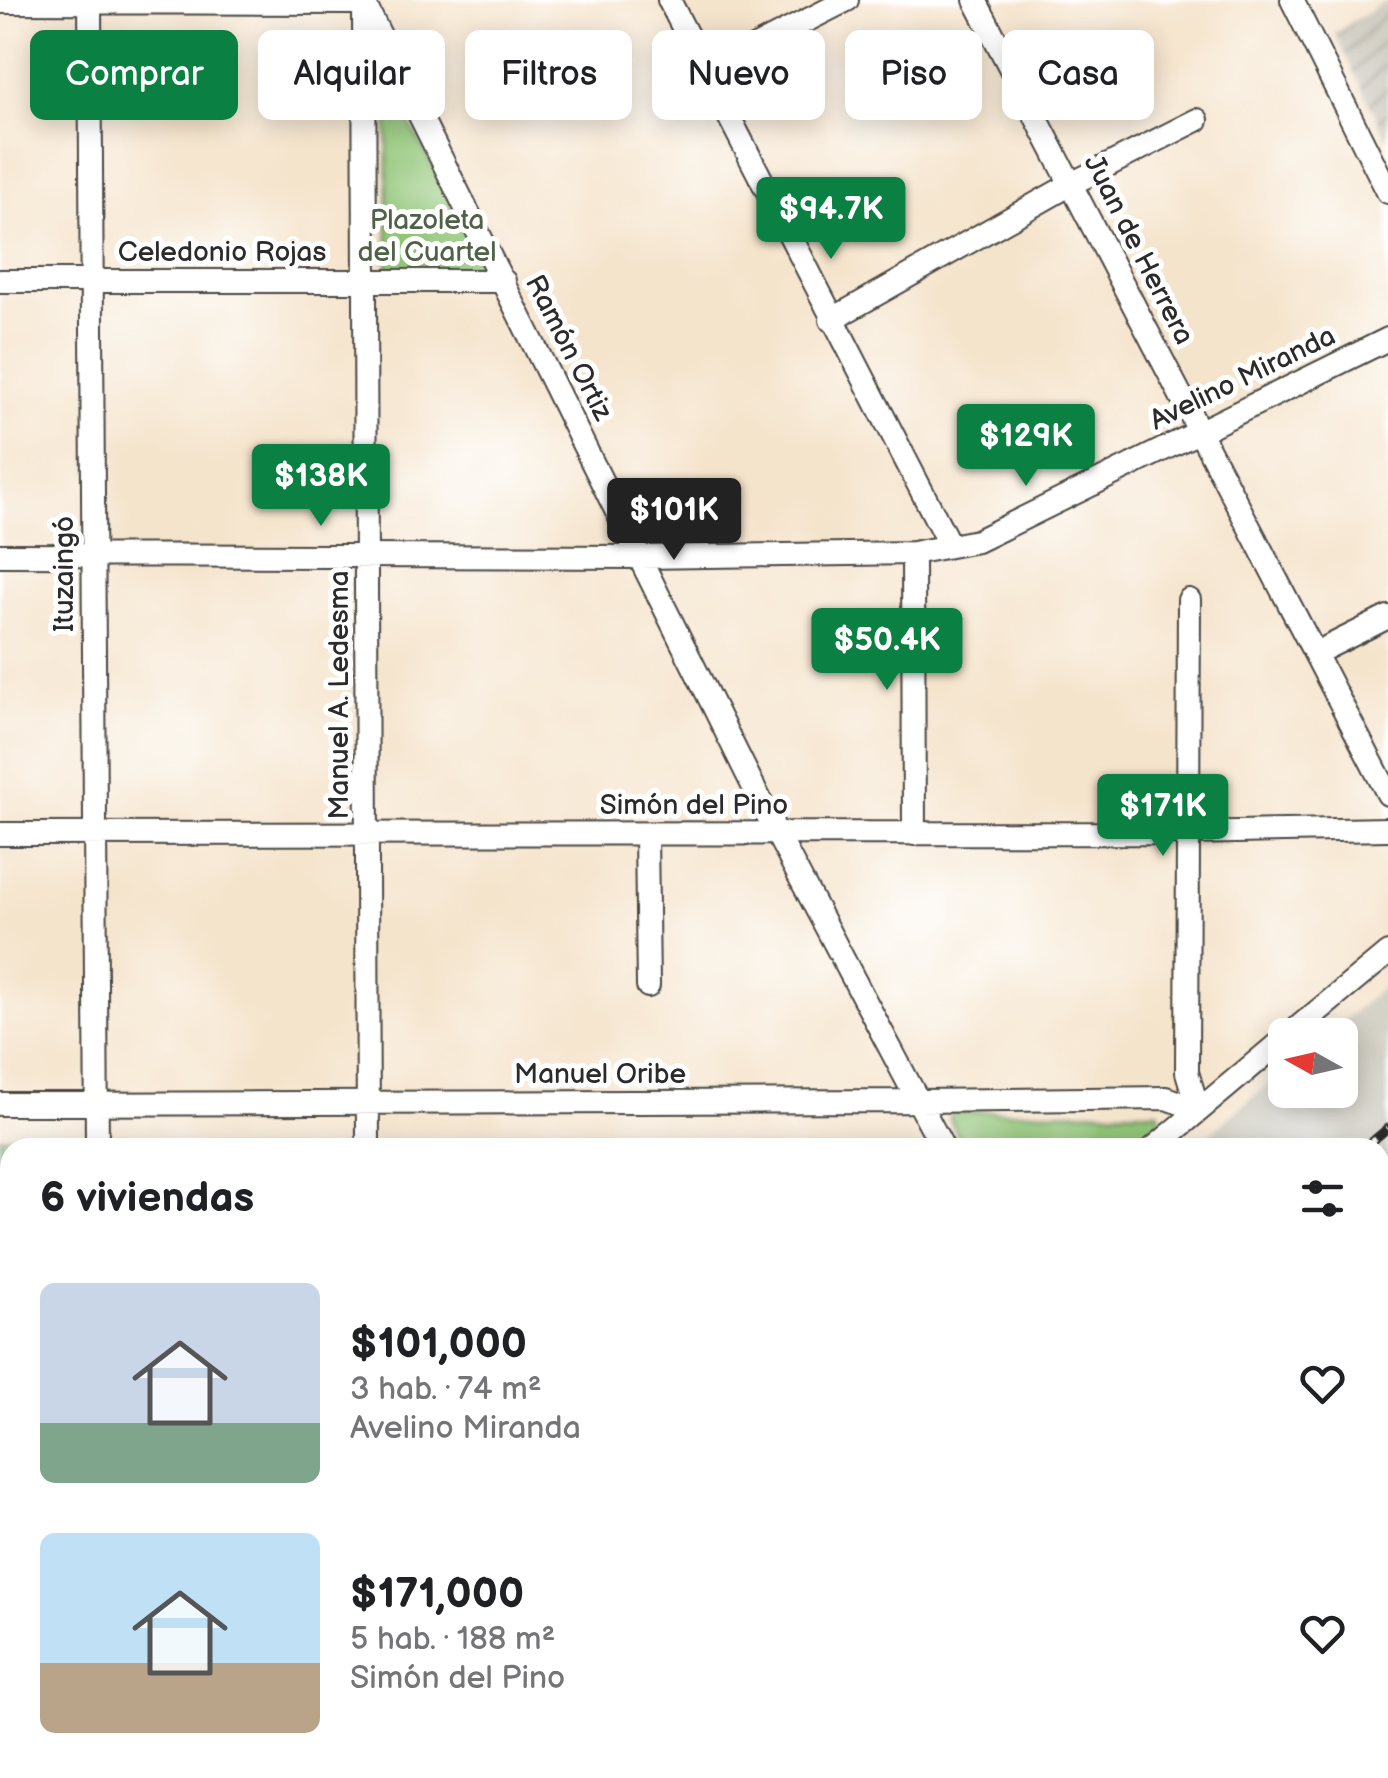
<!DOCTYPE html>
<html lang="es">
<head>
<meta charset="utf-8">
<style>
  body { margin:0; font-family:"Balsamiq Sans",sans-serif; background:#f6f6f6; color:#202124; height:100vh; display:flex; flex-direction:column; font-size:38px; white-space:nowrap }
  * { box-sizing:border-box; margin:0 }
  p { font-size:32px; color:#757577 }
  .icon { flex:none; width:55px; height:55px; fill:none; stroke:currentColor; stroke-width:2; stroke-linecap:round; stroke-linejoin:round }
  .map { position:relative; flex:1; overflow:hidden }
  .side { position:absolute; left:0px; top:1138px; width:1390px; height:642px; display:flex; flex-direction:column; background:#fff; border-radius:30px 30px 0 0; box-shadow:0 5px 25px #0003 }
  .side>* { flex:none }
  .hud { position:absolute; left:30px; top:30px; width:1330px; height:90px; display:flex; gap:20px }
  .needle { width:65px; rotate:278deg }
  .buttons { position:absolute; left:1268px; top:1018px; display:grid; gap:20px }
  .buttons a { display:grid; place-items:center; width:90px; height:90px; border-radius:15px; background:#fff; box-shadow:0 5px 25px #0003; font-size:50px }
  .price { position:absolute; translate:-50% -85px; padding:0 22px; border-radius:10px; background:#0b8043; color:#fff; font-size:32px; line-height:65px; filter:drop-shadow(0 2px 5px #0008) }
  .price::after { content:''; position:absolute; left:50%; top:60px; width:30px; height:22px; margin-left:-15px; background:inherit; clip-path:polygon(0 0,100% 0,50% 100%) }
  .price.selected { background:#222; color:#fff }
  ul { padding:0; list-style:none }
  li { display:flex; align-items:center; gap:30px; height:250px; padding:0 40px }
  li span { display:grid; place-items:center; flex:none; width:280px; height:200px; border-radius:15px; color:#555 }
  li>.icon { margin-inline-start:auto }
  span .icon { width:120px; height:120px; fill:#fffc; stroke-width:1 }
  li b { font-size:42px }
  h2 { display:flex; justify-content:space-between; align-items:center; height:120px; padding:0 40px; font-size:42px }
  .pill { padding:0 35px; border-radius:15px; background:#fff; box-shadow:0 5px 25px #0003; font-size:35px; line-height:90px }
  .pill.selected { background:#0b8043; color:#fff }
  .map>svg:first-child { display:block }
  .industrial { fill:url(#industrial-furrows) }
  .railway { fill:#c8c4b8 }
  .green { fill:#91c577; stroke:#5e7851; stroke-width:2.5 }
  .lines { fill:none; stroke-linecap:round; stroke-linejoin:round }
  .minor-casing { stroke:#494743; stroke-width:26 }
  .minor { stroke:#fff; stroke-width:22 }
  .rail-casing { stroke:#2b2b2b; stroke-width:9 }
  .rail { stroke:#fff; stroke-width:5; stroke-dasharray:15; stroke-linecap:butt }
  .labels { text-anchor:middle; stroke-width:10; stroke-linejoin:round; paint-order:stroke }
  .park-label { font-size:28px; fill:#4f6146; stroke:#fff }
  .street-label { font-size:28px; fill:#2b2b2b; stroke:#fff }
</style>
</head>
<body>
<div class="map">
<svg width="1388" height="1778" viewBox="0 0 1388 1778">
  <defs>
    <pattern id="industrial-furrows" width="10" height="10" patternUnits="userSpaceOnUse" patternTransform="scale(2.5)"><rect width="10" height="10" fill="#c8c4b8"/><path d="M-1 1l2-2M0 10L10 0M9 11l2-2" fill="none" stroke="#a39f96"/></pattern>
  </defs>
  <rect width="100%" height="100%" fill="#fff"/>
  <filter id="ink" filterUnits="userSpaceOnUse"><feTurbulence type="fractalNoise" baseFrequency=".01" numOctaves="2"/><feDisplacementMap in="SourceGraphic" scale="20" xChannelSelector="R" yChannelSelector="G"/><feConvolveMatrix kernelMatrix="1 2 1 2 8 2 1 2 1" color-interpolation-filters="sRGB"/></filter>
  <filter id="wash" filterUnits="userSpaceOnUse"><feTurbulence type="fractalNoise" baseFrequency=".0048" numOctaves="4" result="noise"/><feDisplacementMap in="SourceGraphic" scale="40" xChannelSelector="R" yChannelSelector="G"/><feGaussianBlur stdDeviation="2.25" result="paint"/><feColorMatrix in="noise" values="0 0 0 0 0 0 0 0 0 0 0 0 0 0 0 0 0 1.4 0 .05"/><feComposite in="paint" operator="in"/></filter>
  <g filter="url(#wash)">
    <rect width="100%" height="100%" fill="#f5e4cc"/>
    <path class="industrial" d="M1388 0V140L1334 33Z"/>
    <path class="railway" d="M1388 983V1396L1380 1402V1148H1193L1285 1070V1090H1340V1035H1326Z"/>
    <path class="green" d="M387 81 488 271 388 272Z
      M1159 1111 1160 1122 1128 1147 964 1148 949 1117 951 1112Z
      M80 1136 81 1147 10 1148V1360H0V1137Z"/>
  </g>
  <g filter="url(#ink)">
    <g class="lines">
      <g class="minor-casing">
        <path id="minor" d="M90 0 97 1148
          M669 0 950 546
          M975 0 1388 794
          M1292 0 1388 192
          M0 2 364 3 368 1148
          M367 9 777 834 943 1148
          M704 73 847 0
          M0 281H504
          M831 320 1073 183 1197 120
          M913 553 914 834
          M0 555 642 557 913 553 977 541 1388 339
          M1189 600 1187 1072 1198 1109
          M1316 653 1388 617
          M0 834 1190 833 1388 829
          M646 834 648 986
          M1289 1035 1388 953
          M0 1104 919 1101 1166 1098 1198 1109
          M1154 1148 1285 1038
          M1380 1280 1388 1273
          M0 1382H10
          M1380 1534 1388 1540
          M0 1652H10
          M98 1770V1778
          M411 1770 413 1778
          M1306 1770 1312 1778
          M669 1778 678 1770
          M906 1778 916 1770"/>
      </g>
      <use href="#minor" class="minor"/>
      <g class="rail-casing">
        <path id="rail" d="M1364 1148 1388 1128
          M1380 1197 1388 1191
          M600 1778 610 1770"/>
      </g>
      <use href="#rail" class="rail"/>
    </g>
  </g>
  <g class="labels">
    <g class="park-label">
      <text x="427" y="229">Plazoleta<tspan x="427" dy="32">del Cuartel</tspan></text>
    </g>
    <g class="street-label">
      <text transform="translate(1140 249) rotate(63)" y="10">Juan de Herrera</text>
      <text x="222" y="261">Celedonio Rojas</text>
      <text transform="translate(570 347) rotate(63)" y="10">Ramón Ortiz</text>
      <text transform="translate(1242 377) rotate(-26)" y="10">Avelino Miranda</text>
      <text transform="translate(63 574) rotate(-90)" y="10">Ituzaingó</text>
      <text transform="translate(338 695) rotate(-90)" y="10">Manuel A. Ledesma</text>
      <text x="694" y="814">Simón del Pino</text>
      <text x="600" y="1083">Manuel Oribe</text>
    </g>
  </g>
</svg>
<div class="buttons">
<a><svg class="needle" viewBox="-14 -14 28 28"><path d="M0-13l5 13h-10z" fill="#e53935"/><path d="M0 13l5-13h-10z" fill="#757577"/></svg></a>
</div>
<b class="price" style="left:831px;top:262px">$94.7K</b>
<b class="price" style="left:1026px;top:489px">$129K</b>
<b class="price" style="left:321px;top:529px">$138K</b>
<b class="price selected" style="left:674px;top:563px">$101K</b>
<b class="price" style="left:887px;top:693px">$50.4K</b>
<b class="price" style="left:1163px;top:859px">$171K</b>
<div class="hud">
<a class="pill selected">Comprar</a>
<a class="pill">Alquilar</a>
<a class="pill">Filtros</a>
<a class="pill">Nuevo</a>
<a class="pill">Piso</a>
<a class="pill">Casa</a>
</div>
<section class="side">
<h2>6 viviendas<svg class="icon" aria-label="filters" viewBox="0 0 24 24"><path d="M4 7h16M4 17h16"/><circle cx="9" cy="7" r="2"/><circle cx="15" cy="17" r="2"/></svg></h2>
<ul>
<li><span style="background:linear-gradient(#c9d6e8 70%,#7fa58c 0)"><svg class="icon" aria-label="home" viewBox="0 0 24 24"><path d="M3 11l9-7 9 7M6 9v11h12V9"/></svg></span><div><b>$101,000</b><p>3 hab. · 74 m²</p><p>Avelino Miranda</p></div><svg class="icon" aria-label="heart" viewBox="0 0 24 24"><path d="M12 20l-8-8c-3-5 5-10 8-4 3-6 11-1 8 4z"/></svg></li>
<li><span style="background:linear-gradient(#bfe0f5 65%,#b9a48a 0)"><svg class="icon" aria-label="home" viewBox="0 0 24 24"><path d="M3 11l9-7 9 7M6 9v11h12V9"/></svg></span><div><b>$171,000</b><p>5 hab. · 188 m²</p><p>Simón del Pino</p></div><svg class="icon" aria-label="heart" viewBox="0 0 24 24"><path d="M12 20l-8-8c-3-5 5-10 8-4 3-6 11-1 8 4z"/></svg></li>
</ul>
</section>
</div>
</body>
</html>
